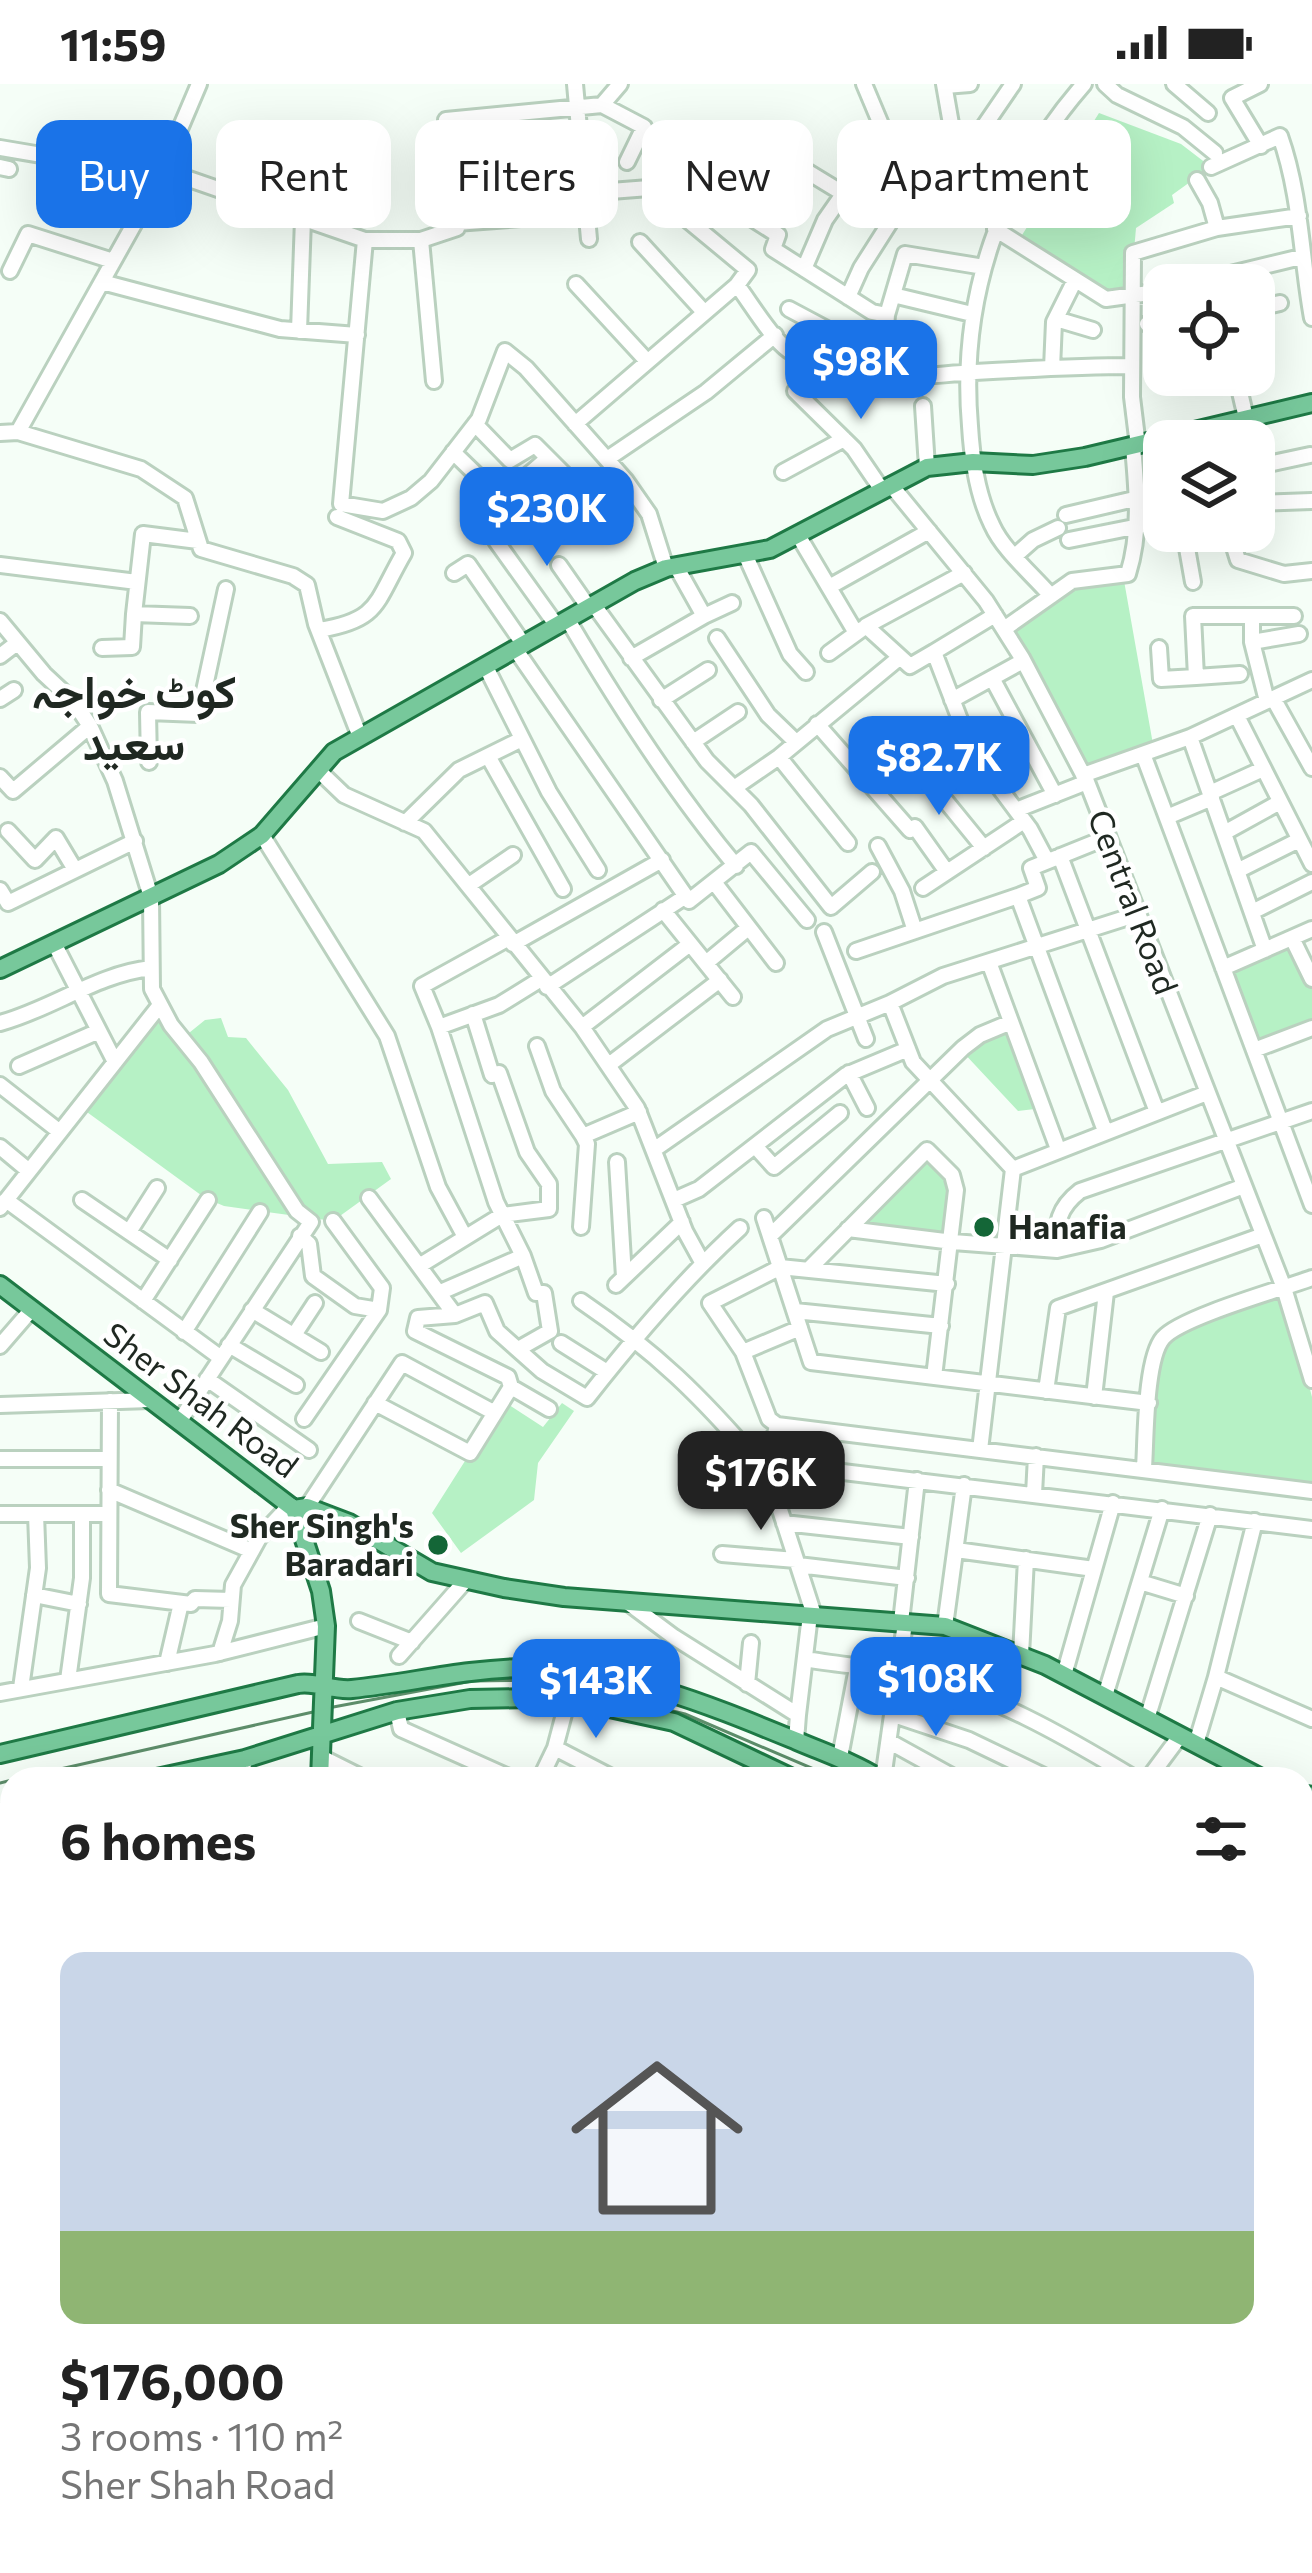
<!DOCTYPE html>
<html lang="en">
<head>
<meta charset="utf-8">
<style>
  body { margin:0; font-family:Commissioner,Vazirmatn,sans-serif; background:#f6f6f6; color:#222; height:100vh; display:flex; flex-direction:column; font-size:45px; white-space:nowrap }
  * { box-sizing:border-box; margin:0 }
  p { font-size:39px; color:#767676 }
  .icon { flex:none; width:66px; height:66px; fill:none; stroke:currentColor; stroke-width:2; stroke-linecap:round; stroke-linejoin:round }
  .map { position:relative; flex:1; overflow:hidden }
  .sheet { position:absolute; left:0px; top:1683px; width:1314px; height:807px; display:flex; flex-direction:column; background:#fff; border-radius:36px 36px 0 0; box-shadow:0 12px 48px #0002 }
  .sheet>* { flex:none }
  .hud { position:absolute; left:36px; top:36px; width:1242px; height:108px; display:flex; gap:24px }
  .fabs { position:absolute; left:1143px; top:180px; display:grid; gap:24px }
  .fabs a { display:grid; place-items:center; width:132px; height:132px; border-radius:24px; background:#fff; box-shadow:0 12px 48px #0002; font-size:60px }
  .price { position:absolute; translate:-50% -102px; padding:0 27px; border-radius:24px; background:#1a73e8; color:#fff; font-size:39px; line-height:78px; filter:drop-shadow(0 3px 6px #0008) }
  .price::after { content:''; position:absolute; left:50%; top:72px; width:36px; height:27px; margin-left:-18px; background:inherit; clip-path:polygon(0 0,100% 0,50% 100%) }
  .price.current { background:#222; color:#fff }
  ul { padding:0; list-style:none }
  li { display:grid; align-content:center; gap:24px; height:636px; padding:0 60px }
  li span { display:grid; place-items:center; height:372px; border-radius:24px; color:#555 }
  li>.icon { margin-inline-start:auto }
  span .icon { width:216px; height:216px; fill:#fffc; stroke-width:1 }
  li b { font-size:51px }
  h2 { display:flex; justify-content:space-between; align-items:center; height:144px; padding:0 60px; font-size:51px }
  .chip { padding:0 42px; border-radius:24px; background:#fff; box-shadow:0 12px 48px #0002; font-size:42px; line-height:108px }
  .chip.current { background:#1a73e8; color:#fff }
  .status { display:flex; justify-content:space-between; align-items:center; height:84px; padding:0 60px; background:#fff; direction:ltr }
  .status svg { height:33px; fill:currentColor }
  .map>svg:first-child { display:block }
  .green { fill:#b6f1c5 }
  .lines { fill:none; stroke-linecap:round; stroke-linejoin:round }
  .stream { stroke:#5d8d6a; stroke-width:3 }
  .minor-casing { stroke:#bad1bf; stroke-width:20 }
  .major-casing { stroke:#1e7945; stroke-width:22 }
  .minor { stroke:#fff; stroke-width:14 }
  .major { stroke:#77c89b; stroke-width:16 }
  .poi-dot { fill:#146637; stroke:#fff; stroke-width:4.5 }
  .labels { text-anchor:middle; stroke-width:9; stroke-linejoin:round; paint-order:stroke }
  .street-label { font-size:33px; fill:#1f2821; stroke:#fff }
  .poi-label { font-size:33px; font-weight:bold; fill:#1f2821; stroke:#fff; text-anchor:start }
  .district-label { font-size:45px; font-weight:bold; fill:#1f2821; stroke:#fff }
</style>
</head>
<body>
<div class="status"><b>11:59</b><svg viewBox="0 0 49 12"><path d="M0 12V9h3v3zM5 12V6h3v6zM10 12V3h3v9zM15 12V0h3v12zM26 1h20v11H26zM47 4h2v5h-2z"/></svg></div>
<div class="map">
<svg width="1312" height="2489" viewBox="0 0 1312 2489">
  <rect width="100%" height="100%" fill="#f5fef7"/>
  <path class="green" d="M1099 29 1181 60 1211 83 1172 111 1174 119 1136 144 1130 213 1106 215 1017 159Z
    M1123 491 1154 666 1083 691 1004 545 1072 497Z
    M1292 854 1312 895V944L1254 966 1223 884Z
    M160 921 184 953 205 936 221 934 228 953 246 954 288 1006 328 1080 382 1078 391 1095 333 1137 224 1122 205 1114 80 1023Z
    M1011 938 1043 1024 1018 1027 961 966Z
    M924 1067 952 1091 953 1158 848 1145Z
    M1283 1203 1312 1313V1405L1144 1384 1153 1278 1163 1254Z
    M503 1317 543 1343 562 1319 574 1327 538 1379 534 1416 461 1469 432 1429Z"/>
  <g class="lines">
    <path class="stream" d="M328 1624 472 1597 547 1596 685 1630 837 1695
      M16 1695 313 1628
      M0 1699 12 1696
      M1302 2000 1312 2008"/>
    <g class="minor-casing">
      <path id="minor" d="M575 0 589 155
        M864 0 885 50 903 63 917 96
        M1105 0 1117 11 1183 43 1215 69
        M1174 0 1208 29
        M1260 0 1232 14 1261 62
        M945 2 970 0
        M602 21 620 0
        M513 30 522 134
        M0 64 160 91
        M668 81 778 151 773 165 872 228 887 231 882 295
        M0 83 9 85
        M1211 83 1280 52C1301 111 1301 173 1312 234
        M803 85 844 110
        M163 86 365 156H421L457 144 446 36 602 21 644 43 627 78
        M1197 96 1210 119 1217 144
        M1004 124 950 92 1013 0
        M456 139 587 129
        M995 145 1106 215 1164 207
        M365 156 341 420 383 427 411 414 431 397 479 335 505 267 526 284 626 397 649 430 666 484
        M421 156 434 297
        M640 158 704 228
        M804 185 825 136 885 50
        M10 187 28 150 113 177
        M102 198 280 245 357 251
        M576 200 646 276
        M737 201C750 218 772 255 788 266 846 306 910 292 975 288 1027 285 1079 282 1131 282
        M1185 201 1301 173
        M893 211 972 230
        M848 213 861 184 917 96 958 80 944 0
        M789 225 883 275
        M1254 225 1280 219
        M887 231 905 170 984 183
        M1056 235 1093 246
        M1147 240 1164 238
        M299 247 303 135
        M1052 284 1054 238 1075 196
        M1236 291 1246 334
        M795 307 854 365 882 406
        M923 322 927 383
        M475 340 510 376 535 361 568 394
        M575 340 737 201 748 186 649 104 585 109
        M18 348 141 385 185 414 201 465 293 492 307 501 316 540 360 653
        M0 349 18 348 157 99 199 0
        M1138 362 1132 313 1133 169 1217 144 1299 132
        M453 368 486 400 492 403 505 393
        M607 375 706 308 775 251
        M1254 383 1310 371
        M783 388 844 355
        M527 392 548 374
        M891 401 986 517 1022 574 1087 698 1284 1204 1312 1296
        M1254 419 1312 417
        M1066 431 1164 408
        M1184 447 1193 498
        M1229 447 1238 476 1284 490 1312 487
        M798 451 856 549
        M1069 456 1164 437
        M496 457 557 542
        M745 470 790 570 806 588
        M1016 471 1033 456 1058 444
        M0 481 137 498
        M559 481 589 524
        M454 489 468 480 524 561
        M829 503 929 447
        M1051 512C1033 491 1003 466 992 441 977 411 972 375 970 342 959 215 1000 96 1084 0
        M594 521 707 677 751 721 831 823 872 788
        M995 531 934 568 972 667 1030 745 1047 777
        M190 532 134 530 143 450 198 457
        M704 532 732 519
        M568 536C617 619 674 708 736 782
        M0 537 44 590 74 618 90 642 115 697 151 813 152 905 171 941 201 978 297 1127 311 1138 179 1338
        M1004 545 1072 497 1128 490C1141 449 1137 406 1133 363
        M319 546C380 536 375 519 404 469L398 457 337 433
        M717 554 768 631 796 658
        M1252 558 1299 550
        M102 564 132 563 134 530
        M1159 564 1161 595 1196 593
        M516 566 689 817 751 768 807 836
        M934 568 910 582 866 542 964 489
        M829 569 862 545
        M0 572 17 559
        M631 574 704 532 676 482
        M486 583 549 708 598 786
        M1240 590 1196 593 1193 532H1252
        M992 594 1055 711
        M1273 614 1312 684
        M0 615 14 606
        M661 616 708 586
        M952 616 1023 577
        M1267 617 1252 558V532H1294
        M1237 632 1312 780
        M817 640 910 746 915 743 947 788
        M891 650 984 764
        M1190 653 1265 866
        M693 658 738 628
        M1143 670 1312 1121
        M488 672 563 805
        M779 673 848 759
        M149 678 148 628 199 630 226 505
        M318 686 344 711 424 747 582 943 637 1024 685 1147 702 1178
        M1083 691 1190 653 1312 596
        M0 693 13 707 90 642
        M734 704 779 673 899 574
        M1210 709 1263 685
        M1016 726 1087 698
        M1167 733 1212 714
        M405 739 459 686 522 655
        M8 747 35 776 56 754 74 784
        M1224 749 1280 718
        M262 751 387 952 438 1103 465 1153
        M878 762 902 807 915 847
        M1060 772 1157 1028
        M1237 787 1299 756
        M714 798 776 879
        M469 801 513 771
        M923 804 1024 737
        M0 806 8 819 135 757
        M1018 812 1038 804 1031 784 1108 753
        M663 826 733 913
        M1252 828 1312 798
        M1138 830 943 892 890 919 913 978 1013 1085 1207 1009
        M824 848 866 955
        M509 854 422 902 439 943 499 921 541 895
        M1292 854 1312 895
        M54 859 115 978
        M513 860 662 776
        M856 867 1018 812 1105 1047
        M989 878 1058 1065
        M706 879 748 844
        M1223 884 1312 845
        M547 903 686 812
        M0 939C52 925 97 890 151 884
        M439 943 496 1118 523 1172
        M582 943 690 860
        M537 962 553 1007 583 1052
        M1254 966 1312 944
        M610 980 720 896
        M19 982 99 947
        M849 989 867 1024
        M0 1001 60 1048
        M755 1062 774 1083 840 1029
        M0 1063 29 1087
        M655 1065 827 945 890 919
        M617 1078 624 1193
        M369 1114 455 1231
        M6 1116 221 1274
        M82 1116 170 1176
        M674 1116 699 1105 846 991 908 965
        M0 1124 160 921
        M764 1134 811 1278 1149 1319
        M333 1137 382 1204 379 1226
        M581 1143 587 1060 583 1052 639 1028
        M848 1145 953 1158 1057 1166 1101 1156 1244 1102
        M129 1148 157 1104
        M300 1152 309 1160 313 1192 355 1222 379 1226 304 1335
        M770 1152 963 964 980 951 1011 938
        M1057 1166C1056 1139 1058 1124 1080 1107L1312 1027
        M419 1182 502 1131 549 1125V1100L527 1068 499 989 492 991 473 930
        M780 1183 947 1200
        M811 1183 927 1066 952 1091 956 1106 934 1293
        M777 1185 710 1219 743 1268 800 1244
        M616 1201 682 1138
        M443 1207 523 1172 536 1209H544L550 1247 520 1264
        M143 1217 208 1116
        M581 1217C656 1268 701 1312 760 1381L769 1379 771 1398 814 1531
        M252 1226 321 1268
        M795 1227 941 1242
        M184 1248 260 1128
        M294 1251 315 1219
        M561 1259 607 1288
        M229 1261 296 1301
        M0 1262 32 1225
        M743 1268 769 1335 777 1341
        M207 1295 309 1366
        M511 1303 508 1293 415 1247 418 1234 455 1231 485 1219 497 1247 542 1287 587 1314C634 1254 683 1196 740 1144
        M1046 1307 1058 1224 1263 1151
        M1094 1313 1106 1208
        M110 1317 109 1510 191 1520 195 1515 231 1516
        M375 1319 470 1369 511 1303 549 1325
        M0 1321 150 1316
        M980 1366 1013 1085
        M0 1375H109
        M1144 1384C1146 1355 1145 1275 1163 1254 1181 1233 1282 1205 1312 1194
        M109 1406 252 1467
        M1312 1407 777 1341 769 1379 1312 1445
        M1034 1410 1036 1372
        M307 1423 402 1279 495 1329
        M0 1430H108
        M1255 1437 1216 1593 1312 1635
        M784 1439 911 1453
        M956 1466 1094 1485
        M722 1470 796 1476
        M798 1481 907 1494
        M1140 1498 1186 1512
        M34 1511 79 1520
        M627 1518 674 1553 798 1631 796 1657
        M359 1537 412 1558
        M901 1538 917 1396
        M945 1542 964 1401
        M220 1569 230 1537 233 1501 259 1454 290 1421
        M1021 1571 1026 1475
        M399 1572 466 1496
        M805 1575C839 1581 874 1583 907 1590 991 1609 1063 1651 1136 1695
        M167 1579 181 1519
        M1064 1591 1113 1419
        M68 1596 82 1494V1430
        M747 1600 751 1559
        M21 1604 38 1484 36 1430
        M0 1609 215 1570 326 1542
        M1105 1612 1162 1425
        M397 1627 401 1645 513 1695
        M798 1631 810 1531
        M894 1631 969 1656 1050 1695
        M1147 1635 1210 1431
        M890 1658 957 1695
        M1196 1660 1216 1593
        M555 1664 615 1695
        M840 1673 857 1584
        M323 1674 365 1695
        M241 1695 245 1675
        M540 1695 555 1664 568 1615
        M883 1695 905 1539
        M1148 1695 1180 1652
        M0 1791 12 1789
        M1302 1816 1312 1840
        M0 1846 12 1838
        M0 1875 12 1866
        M1302 1906 1312 1912
        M0 2005 12 1944
        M1302 2103 1312 2089
        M0 2112 10 2076
        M1302 2113 1312 2121
        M0 2154 12 2157
        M1302 2165 1312 2172
        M0 2206 12 2209
        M1302 2258 1312 2247
        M1302 2263 1312 2272
        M1302 2326 1312 2336
        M0 2336 12 2285
        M0 2363 12 2366
        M0 2419 12 2421
        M1302 2434 1312 2442
        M0 2453 12 2452
        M1302 2471 1312 2458
        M309 2478 363 2489
        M976 2478 1004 2489
        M1080 2478 1098 2489
        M1186 2478 1202 2489
        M143 2489 146 2478
        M418 2489 421 2478
        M535 2489 537 2478
        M580 2489 582 2478
        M628 2489 629 2478
        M822 2489 824 2478
        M1288 2489 1296 2478"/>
    </g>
    <g class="major-casing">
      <path id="major" d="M0 885 219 780 262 751 334 668 635 497 666 484 770 465 927 383 973 378 1033 381 1085 373 1312 319
        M0 1201 294 1425 307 1423 349 1439 432 1488 504 1504 564 1513 945 1542 1045 1581 1263 1695
        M294 1425 321 1507 326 1542 320 1695
        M0 1670 298 1600C317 1597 333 1607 352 1605 410 1599 465 1585 524 1584 621 1584 709 1621 797 1657 825 1669 853 1678 880 1695
        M152 1695 245 1675 397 1627 470 1615 532 1614 568 1615 674 1638 794 1695
        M1302 1710 1312 1712
        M0 1730 12 1727
        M1302 1975 1312 1984
        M1302 2019 1312 2027
        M218 2489 220 2478"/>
    </g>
    <use href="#minor" class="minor"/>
    <use href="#major" class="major"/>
  </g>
  <g class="poi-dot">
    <circle cx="984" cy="1143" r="12"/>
    <circle cx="438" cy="1461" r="12"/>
  </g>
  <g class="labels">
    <g class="street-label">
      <text transform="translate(1133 818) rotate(69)" y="12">Central Road</text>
      <text transform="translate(201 1316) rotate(37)" y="12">Sher Shah Road</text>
    </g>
    <g class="poi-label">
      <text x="1008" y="1155">Hanafia</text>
      <text x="414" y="1454" text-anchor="end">Sher Singh's<tspan x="414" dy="38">Baradari</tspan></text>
    </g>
    <g class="district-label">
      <text x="134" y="624">کوٹ خواجہ<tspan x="134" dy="52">سعید</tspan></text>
    </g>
  </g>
</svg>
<div class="fabs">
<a><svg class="icon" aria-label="locate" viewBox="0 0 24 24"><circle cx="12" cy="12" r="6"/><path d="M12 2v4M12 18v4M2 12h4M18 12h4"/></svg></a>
<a><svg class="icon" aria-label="layers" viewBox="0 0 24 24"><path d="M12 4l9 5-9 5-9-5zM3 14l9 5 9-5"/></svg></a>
</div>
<b class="price" style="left:861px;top:338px">$98K</b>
<b class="price" style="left:547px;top:485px">$230K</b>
<b class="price" style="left:939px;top:734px">$82.7K</b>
<b class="price current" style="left:761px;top:1449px">$176K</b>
<b class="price" style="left:936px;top:1655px">$108K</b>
<b class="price" style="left:596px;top:1657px">$143K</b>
<div class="hud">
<a class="chip current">Buy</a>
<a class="chip">Rent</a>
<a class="chip">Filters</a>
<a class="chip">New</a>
<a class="chip">Apartment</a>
</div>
<section class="sheet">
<h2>6 homes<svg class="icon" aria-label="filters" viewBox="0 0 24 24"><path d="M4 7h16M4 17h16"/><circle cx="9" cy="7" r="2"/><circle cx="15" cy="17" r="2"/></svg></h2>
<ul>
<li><span style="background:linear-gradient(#c9d6e8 75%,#8fb573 0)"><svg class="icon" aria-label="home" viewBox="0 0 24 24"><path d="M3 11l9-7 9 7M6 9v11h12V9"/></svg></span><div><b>$176,000</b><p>3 rooms · 110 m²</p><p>Sher Shah Road</p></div></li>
</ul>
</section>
</div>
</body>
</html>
